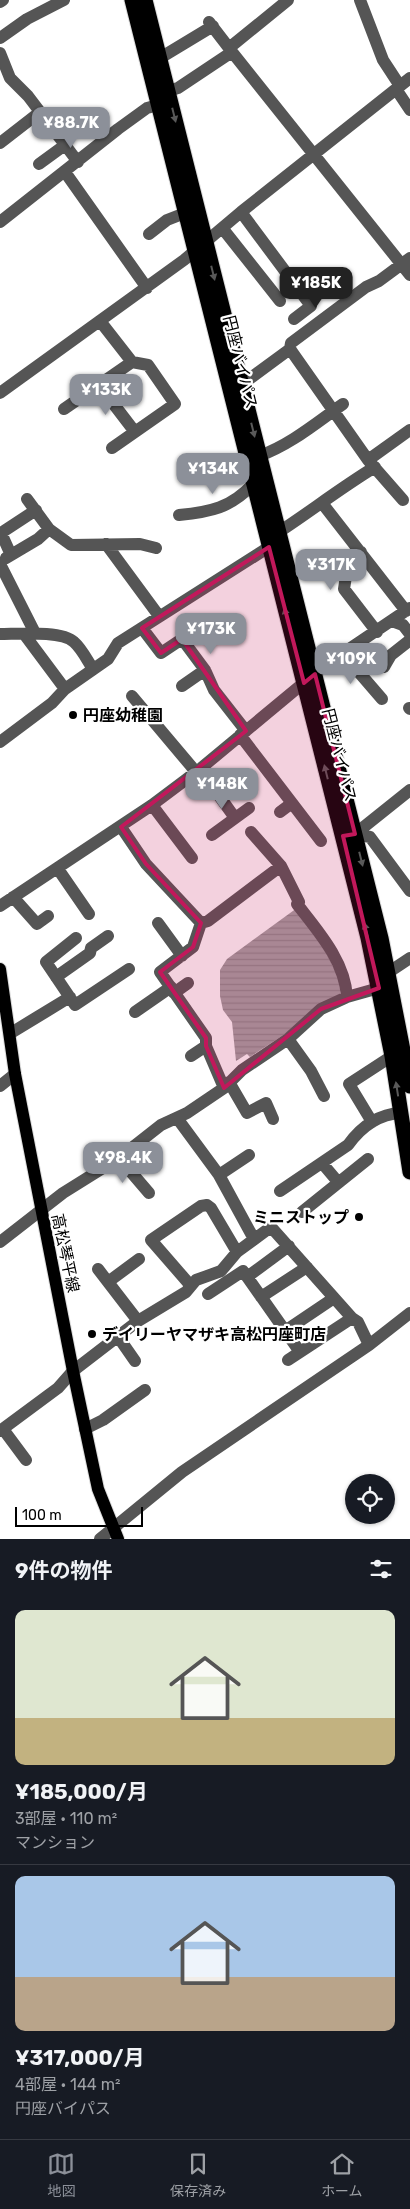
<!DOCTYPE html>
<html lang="ja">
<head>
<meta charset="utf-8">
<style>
  body { margin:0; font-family:Rubik,"Noto Sans JP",sans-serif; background:#20242c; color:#f1f3f6; height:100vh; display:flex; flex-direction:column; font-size:19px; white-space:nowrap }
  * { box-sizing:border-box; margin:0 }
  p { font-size:16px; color:#9ea1a6 }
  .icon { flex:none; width:28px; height:28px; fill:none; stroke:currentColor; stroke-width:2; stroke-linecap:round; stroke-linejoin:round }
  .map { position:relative; height:1539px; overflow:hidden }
  .details { display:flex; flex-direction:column; background:#171b24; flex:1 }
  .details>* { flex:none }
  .fabs { position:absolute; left:345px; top:1474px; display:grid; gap:10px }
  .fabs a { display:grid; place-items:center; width:50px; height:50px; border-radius:50%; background:#171b24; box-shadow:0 1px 4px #0004; font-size:25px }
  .scale { position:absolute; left:15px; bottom:12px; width:128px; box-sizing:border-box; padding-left:5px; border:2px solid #000; border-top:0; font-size:14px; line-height:18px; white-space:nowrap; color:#000; -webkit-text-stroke:4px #fff; paint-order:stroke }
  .price { position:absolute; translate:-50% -42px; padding:0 11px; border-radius:10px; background:#8c9099; color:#fff; font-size:16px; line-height:32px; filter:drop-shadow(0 1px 2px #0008) }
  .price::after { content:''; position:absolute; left:50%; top:30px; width:15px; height:11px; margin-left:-8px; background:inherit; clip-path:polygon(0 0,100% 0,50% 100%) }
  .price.current { background:#222; color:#fff }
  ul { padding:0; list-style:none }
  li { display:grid; align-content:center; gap:10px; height:265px; padding:0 15px }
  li+li { border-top:1px solid #363941 }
  li span { display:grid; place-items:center; height:155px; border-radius:10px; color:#555 }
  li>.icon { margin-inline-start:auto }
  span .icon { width:90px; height:90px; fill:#fffc; stroke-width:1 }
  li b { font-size:21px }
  h2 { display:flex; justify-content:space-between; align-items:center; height:60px; padding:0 15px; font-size:21px }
  .tab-bar { display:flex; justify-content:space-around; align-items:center; height:70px; border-top:1px solid #363941; background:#171b24; font-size:14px; color:#9ea1a6 }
  .tab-bar a { display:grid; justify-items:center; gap:2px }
  .tab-bar .current { color:#8c9099 }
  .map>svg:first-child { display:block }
  .water { fill:url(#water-rules) }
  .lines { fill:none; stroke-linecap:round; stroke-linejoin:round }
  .major-casing { stroke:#dbdbdb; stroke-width:14 }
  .highway-casing { stroke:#dbdbdb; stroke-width:17 }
  .minor { stroke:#555; stroke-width:12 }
  .major { stroke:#000; stroke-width:12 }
  .highway { stroke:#000; stroke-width:15 }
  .oneway { fill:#595959 }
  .marked { fill:#c2185b; fill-opacity:0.2; stroke:#c2185b; stroke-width:4; stroke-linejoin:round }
  .poi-dot { fill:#000; stroke:#fff; stroke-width:2 }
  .labels { text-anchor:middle; stroke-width:4.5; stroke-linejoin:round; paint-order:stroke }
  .street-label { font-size:16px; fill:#000; stroke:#fff }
  .poi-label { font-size:16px; font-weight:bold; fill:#000; stroke:#fff; text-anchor:start }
</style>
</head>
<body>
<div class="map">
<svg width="410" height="1539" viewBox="0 0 410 1539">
  <defs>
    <pattern id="water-rules" width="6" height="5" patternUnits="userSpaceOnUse" patternTransform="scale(1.25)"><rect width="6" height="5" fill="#a3a3a3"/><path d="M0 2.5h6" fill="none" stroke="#8b8b8b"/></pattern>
  </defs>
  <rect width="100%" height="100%" fill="#fff"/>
  <path class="water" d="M297 908 316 933 341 982 340 994 291 1030 250 1057 247 1054 236 1061 232 1022 223 1010 220 996V970L227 959Z"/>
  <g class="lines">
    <g class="major-casing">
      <path id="major" d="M0 969 15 1074 73 1371 98 1489 118 1539"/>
    </g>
    <g class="highway-casing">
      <path id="highway" d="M132 0 368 938 392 1056 410 1172
        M145 0 381 938 410 1086"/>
    </g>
    <path class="minor" d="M360 0 383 60 400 86
      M0 2 3 0
      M209 22 229 48
      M0 38 27 19 64 0
      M232 52 410 275
      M0 53 10 78 28 96 78 162
      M160 58 213 26
      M396 89 410 110
      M168 91 178 88 232 52 229 48 288 0
      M0 143 40 112
      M39 164 65 145
      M65 172 147 288
      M241 212 311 306 294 319
      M0 222 118 129 147 108 158 105
      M223 229 280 301
      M149 234 167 220 185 213
      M100 321 132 362 148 365 175 404 112 448
      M290 349 368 460 403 500
      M99 385 135 432
      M241 385 290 349 291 343 366 287 379 281 410 258
      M0 393 184 260 241 212 410 78
      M64 409 132 362
      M259 456C290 445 316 423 343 404
      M368 460 410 430
      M27 499 49 529 71 545 140 544 156 548
      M322 503 406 611
      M179 515C210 512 231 508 253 484
      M279 532C311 511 342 487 375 467
      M106 544 159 616
      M361 552 344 564 346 576 344 589 377 632
      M11 555 2 535 4 531 36 510
      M6 558 38 539 49 529
      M0 564 35 633
      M392 621 403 625 410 634
      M142 628 161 653 182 639 205 670 214 690 246 731
      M0 634C17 634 62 630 74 642 82 649 87 660 93 669
      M24 634 65 689
      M347 652 357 670 382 699
      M384 667 391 655 410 640
      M182 686 205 670
      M132 696 196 772
      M409 708 410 709
      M240 735 321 841
      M0 742 52 703 65 689 108 659 118 643 269 547
      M200 769 235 818
      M152 805 192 858
      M280 812 292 803
      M121 827 146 864 201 923
      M251 832 281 866 299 902 297 904C318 931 345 961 347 997
      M355 834 370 837 410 891
      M212 835 249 808
      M350 835 355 834 410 790
      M58 869 89 914
      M13 897 37 924 48 916
      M0 906 152 805 200 769 324 666 410 608
      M158 923 182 956
      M76 938 46 962 75 1005 129 969
      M56 977 90 953 91 948 108 936
      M174 993 188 983
      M135 1012 171 987
      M11 1033 70 997
      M288 1039 311 1071 324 1096
      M191 1056 206 1046
      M229 1082 247 1113 266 1103 273 1119
      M0 1086 15 1074
      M224 1088 206 1046V1038L160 972 193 947 201 923 208 921 281 866
      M177 1118 219 1175 254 1239
      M372 1122 349 1084 392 1056
      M119 1158 149 1193
      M322 1163 338 1182
      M219 1175 249 1155
      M280 1191 348 1145C361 1127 379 1114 401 1113
      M302 1212 368 1159
      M0 1242 63 1193 119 1158 161 1125 187 1113 224 1088 242 1070 288 1039 321 1009 347 997 379 988 389 972 410 958
      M98 1269 138 1321
      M247 1277 289 1246
      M108 1282 139 1259
      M191 1286 151 1240 201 1206 207 1205 211 1208 237 1252
      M208 1294 243 1271 300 1352
      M261 1297 307 1267
      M285 1331 334 1298
      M119 1338 135 1361
      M288 1360 352 1318
      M3 1429 26 1460
      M85 1429 103 1420 145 1390
      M0 1431 58 1388 73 1371 138 1321 186 1292 196 1280 221 1271 237 1252 271 1227 352 1318 358 1322 369 1345
      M100 1539 182 1472 369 1345 410 1313"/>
    <use href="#major" class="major"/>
    <use href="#highway" class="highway"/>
  </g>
  <defs><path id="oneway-solid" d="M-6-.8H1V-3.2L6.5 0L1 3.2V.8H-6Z" transform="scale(1.25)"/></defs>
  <g class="oneway">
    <use href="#oneway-solid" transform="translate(174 115) rotate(76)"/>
    <use href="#oneway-solid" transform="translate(213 273) rotate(76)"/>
    <use href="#oneway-solid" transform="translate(253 430) rotate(76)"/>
    <use href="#oneway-solid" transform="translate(286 615) rotate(-104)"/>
    <use href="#oneway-solid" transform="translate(326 772) rotate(-104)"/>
    <use href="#oneway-solid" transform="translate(361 859) rotate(76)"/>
    <use href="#oneway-solid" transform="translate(366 930) rotate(-104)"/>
    <use href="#oneway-solid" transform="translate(397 1089) rotate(-99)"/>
  </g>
  <path class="marked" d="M269 547 304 683 315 674 355 834 343 836 379 988 321 1009 224 1088 206 1046V1038L160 972 193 947 201 923 146 864 121 827 246 731 182 639 161 653 142 628Z"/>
  <g class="poi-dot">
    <circle cx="73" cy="715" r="5"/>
    <circle cx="359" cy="1217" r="5"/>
    <circle cx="92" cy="1334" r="5"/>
  </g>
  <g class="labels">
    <g class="street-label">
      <text transform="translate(241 362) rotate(76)" y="6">円座バイパス</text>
      <text transform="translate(340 755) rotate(76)" y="6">円座バイパス</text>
      <text transform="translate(66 1253) rotate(78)" y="6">高松琴平線</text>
    </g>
    <g class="poi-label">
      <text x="83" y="721">円座幼稚園</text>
      <text x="349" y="1223" text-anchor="end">ミニストップ</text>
      <text x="102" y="1340">デイリーヤマザキ高松円座町店</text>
    </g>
  </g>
</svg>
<div class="fabs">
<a><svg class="icon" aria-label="locate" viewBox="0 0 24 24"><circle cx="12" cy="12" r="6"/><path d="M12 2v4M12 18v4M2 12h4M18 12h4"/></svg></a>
</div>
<div class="scale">100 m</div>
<b class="price" style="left:71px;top:149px">¥88.7K</b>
<b class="price current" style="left:316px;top:309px">¥185K</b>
<b class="price" style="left:106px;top:416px">¥133K</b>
<b class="price" style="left:213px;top:495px">¥134K</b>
<b class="price" style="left:331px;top:591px">¥317K</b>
<b class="price" style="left:211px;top:655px">¥173K</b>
<b class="price" style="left:351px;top:685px">¥109K</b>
<b class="price" style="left:222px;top:810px">¥148K</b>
<b class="price" style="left:123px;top:1184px">¥98.4K</b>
</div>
<section class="details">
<h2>9件の物件<svg class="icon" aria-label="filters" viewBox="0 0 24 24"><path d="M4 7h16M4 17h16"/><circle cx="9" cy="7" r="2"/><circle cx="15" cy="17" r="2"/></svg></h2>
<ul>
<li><span style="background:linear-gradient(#dfe7d0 70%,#c2b280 0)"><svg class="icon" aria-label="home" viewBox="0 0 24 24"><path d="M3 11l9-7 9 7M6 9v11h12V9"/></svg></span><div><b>¥185,000/月</b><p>3部屋 · 110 m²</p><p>マンション</p></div></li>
<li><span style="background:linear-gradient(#a9c7e8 65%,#b9a48a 0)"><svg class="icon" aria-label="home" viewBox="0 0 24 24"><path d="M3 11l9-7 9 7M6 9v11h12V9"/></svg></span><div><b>¥317,000/月</b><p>4部屋 · 144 m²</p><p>円座バイパス</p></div></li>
</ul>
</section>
<nav class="tab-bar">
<a class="current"><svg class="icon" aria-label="map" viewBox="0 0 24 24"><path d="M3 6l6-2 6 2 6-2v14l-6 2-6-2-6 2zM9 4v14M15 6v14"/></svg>地図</a>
<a><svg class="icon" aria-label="saved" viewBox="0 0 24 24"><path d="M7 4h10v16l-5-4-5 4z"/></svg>保存済み</a>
<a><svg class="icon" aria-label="home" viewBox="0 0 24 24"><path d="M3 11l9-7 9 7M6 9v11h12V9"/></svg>ホーム</a>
</nav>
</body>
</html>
